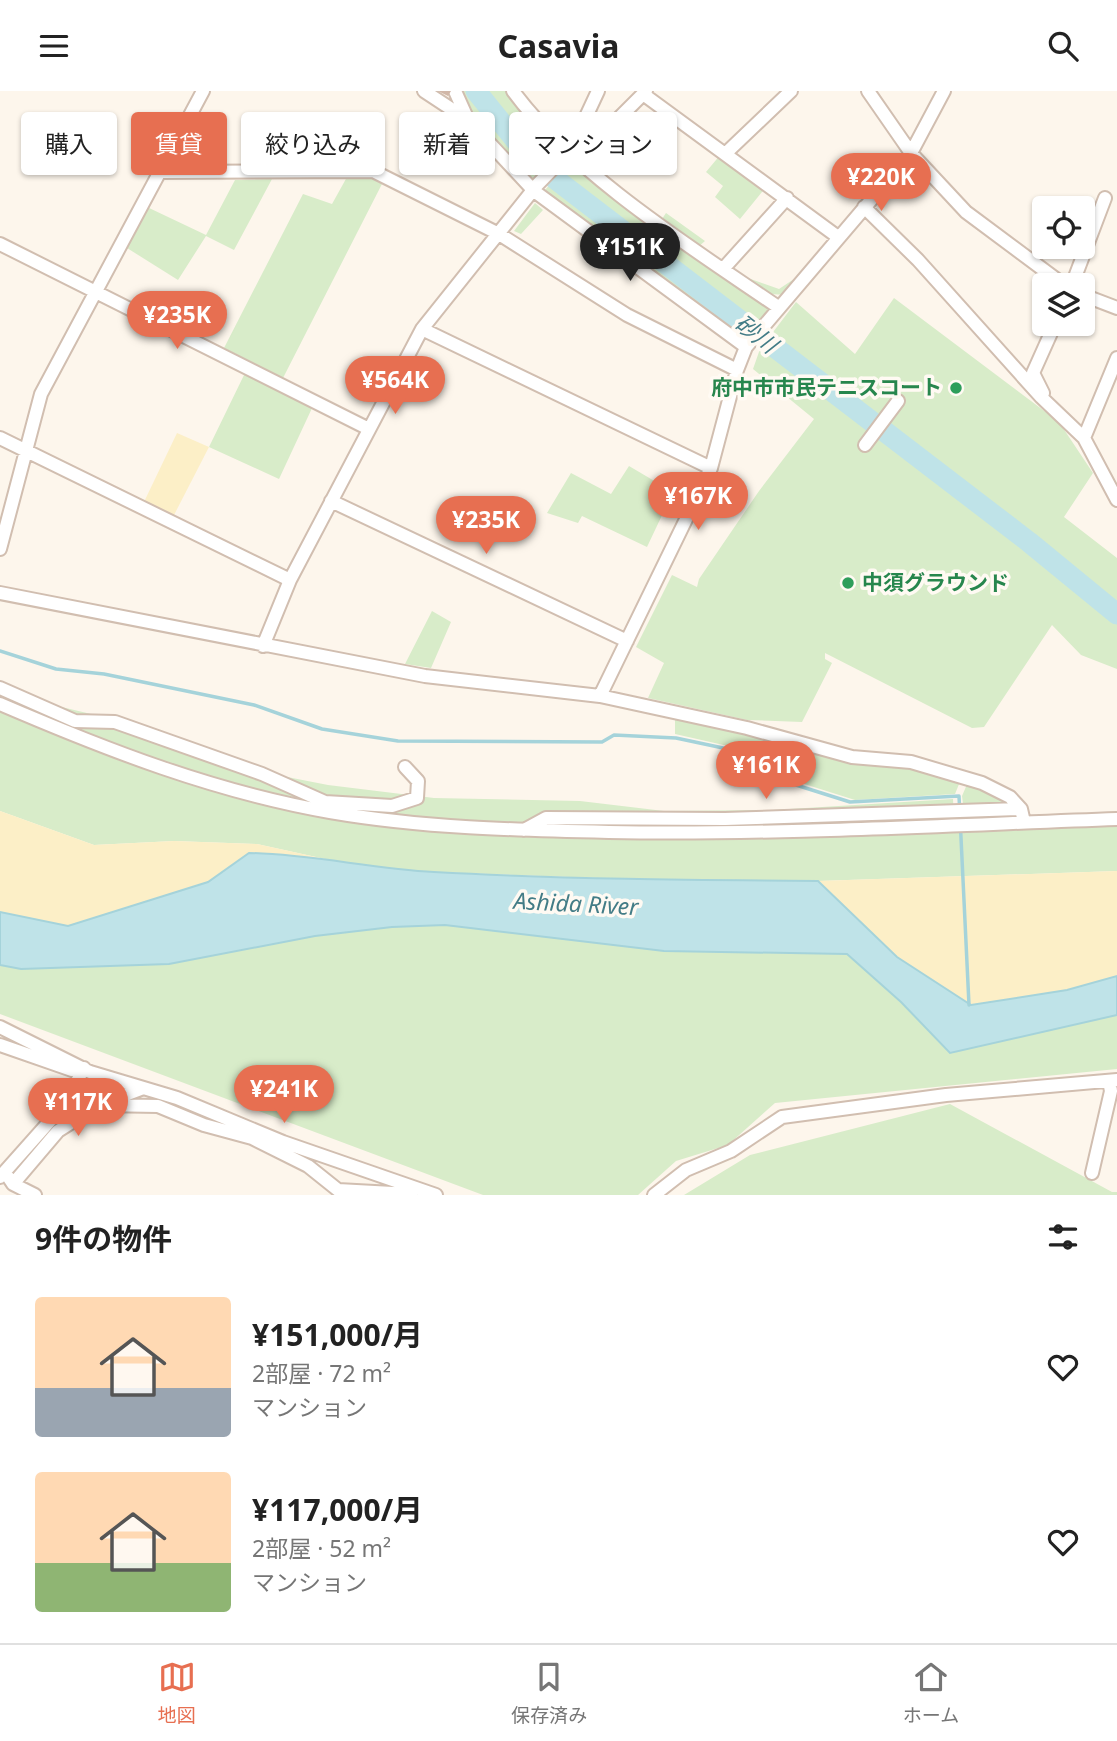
<!DOCTYPE html>
<html lang="ja">
<head>
<meta charset="utf-8">
<style>
  body { margin:0; font-family:"Noto Sans","Noto Sans JP",sans-serif; background:#f6f6f6; color:#222; height:100vh; display:flex; flex-direction:column; font-size:26px; white-space:nowrap }
  * { box-sizing:border-box; margin:0 }
  p { font-size:23px; color:#767676 }
  .icon { flex:none; width:38px; height:38px; fill:none; stroke:currentColor; stroke-width:2; stroke-linecap:round; stroke-linejoin:round }
  .map { position:relative; height:1104px; overflow:hidden }
  .panel { display:flex; flex-direction:column; background:#fff; flex:1 }
  .panel>* { flex:none }
  .guide { position:absolute; left:21px; top:21px; width:700px; height:63px; display:flex; gap:14px }
  .controls { position:absolute; left:1032px; top:105px; display:grid; gap:14px }
  .controls a { display:grid; place-items:center; width:63px; height:63px; border-radius:7px; background:#fff; box-shadow:0 2px 5px #0004; font-size:35px }
  .price { position:absolute; translate:-50% -60px; padding:0 16px; border-radius:24px; background:#e76f51; color:#fff; font-size:23px; line-height:46px; filter:drop-shadow(0 2px 4px #0008) }
  .price::after { content:''; position:absolute; left:50%; top:42px; width:21px; height:16px; margin-left:-10px; background:inherit; clip-path:polygon(0 0,100% 0,50% 100%) }
  .price.current { background:#222; color:#fff }
  ul { padding:0; list-style:none }
  li { display:flex; align-items:center; gap:21px; height:175px; padding:0 35px }
  li span { display:grid; place-items:center; flex:none; width:196px; height:140px; border-radius:7px; color:#555 }
  li>.icon { margin-inline-start:auto }
  span .icon { width:84px; height:84px; fill:#fffc; stroke-width:1 }
  li b { font-size:30px }
  h2 { display:flex; justify-content:space-between; align-items:center; height:84px; padding:0 35px; font-size:30px }
  .tag { padding:0 24px; border-radius:7px; background:#fff; box-shadow:0 2px 5px #0004; font-size:24px; line-height:63px }
  .tag.current { background:#e76f51; color:#fff }
  header { display:flex; justify-content:space-between; align-items:center; height:91px; padding:0 35px; background:#fff; font-size:32px; font-weight:700 }
  .tabs { display:flex; justify-content:space-around; align-items:center; height:98px; border-top:2px solid #e0e0e0; background:#fff; font-size:19px; color:#767676 }
  .tabs a { display:grid; justify-items:center; gap:4px }
  .tabs .current { color:#e76f51 }
  .map>svg:first-child { display:block }
  .green { fill:#d8ecc9 }
  .sand { fill:#fcefc7 }
  .water { fill:#bfe3e8; stroke:#a5d3da; stroke-width:2 }
  .lines { fill:none; stroke-linecap:round; stroke-linejoin:round }
  .stream { stroke:#a5d3da; stroke-width:3.5 }
  .river { stroke:#bfe3e8; stroke-width:21 }
  .minor-casing { stroke:#d1beb0; stroke-width:16 }
  .minor { stroke:#fff; stroke-width:12 }
  .wall { fill:#d1b7a8 }
  .leisure-dot { fill:#2e9e5b; stroke:#fffaf3; stroke-width:2.5 }
  .labels { text-anchor:middle; stroke-width:7; stroke-linejoin:round; paint-order:stroke }
  .leisure-label { font-size:21px; font-weight:bold; fill:#27864d; stroke:#fffaf3; text-anchor:end }
  .water-label { font-size:23px; font-style:italic; fill:#437c86; stroke:#fffaf3 }
</style>
</head>
<body>
<header><svg class="icon" aria-label="menu" viewBox="0 0 24 24"><path d="M4 6h16M4 12h16M4 18h16"/></svg>Casavia<svg class="icon" aria-label="search" viewBox="0 0 24 24"><circle cx="10" cy="10" r="6"/><path d="M15 15l6 6"/></svg></header>
<div class="map">
<svg width="1117" height="1104" viewBox="0 0 1117 1104">
  <rect width="100%" height="100%" fill="#fdf6ec"/>
  <path class="green" d="M448 0H509L563 58 534 89 454 11Z
    M721 63 766 96 740 128 715 106 723 95 706 81Z
    M573 67 771 216 745 250 545 99Z
    M371 85 383 91 283 287 224 257 303 103 332 113 347 86Z
    M272 88 234 159 206 145 178 189 127 157 147 116 206 144 235 89Z
    M535 112 543 119 521 143 514 140Z
    M666 122 705 150 698 156 662 128Z
    M745 186 779 198 797 186 784 203C770 206 748 196 745 186Z
    M894 207 1059 331 1093 382 1064 426 1117 467V578L1081 564 1052 534 984 636 972 637 825 562V568L832 572 802 631 747 629 648 607 664 572 636 556 672 484 697 496 699 488 759 400 814 328 753 278 760 258 796 211 855 263Z
    M245 282 313 315 279 388 209 356Z
    M629 375 673 401 647 456 582 425 578 432 547 422 571 382 611 403Z
    M432 520 451 531 431 577 405 573Z
    M0 590 49 613 91 623 231 675 328 694 434 707 580 710 664 720 773 719 953 708 954 728 684 737 499 733 354 721 227 693 65 635 0 608Z
    M0 619 93 658 263 713 420 738 670 748 1117 734V780L818 790 654 789 434 781 366 777 257 753 174 750 94 754 0 720Z
    M675 626 757 643 822 664 913 675 959 693 955 703 855 709 779 685 759 662 675 643Z
    M968 691 999 705 1011 724 1006 728H965L962 705Z
    M445 834 664 860 847 863 901 911 950 962 1117 924V978L775 1012 728 1054 676 1070 638 1104H483L0 923V874L21 878 169 873 315 845 392 836Z
    M950 1013 1112 1101H1117V1104H684L750 1064Z"/>
  <path class="sand" d="M177 342 209 356 173 426 143 413Z
    M0 720 94 754 174 750 257 753 366 777 276 763 249 762 208 791 68 836 0 821Z
    M1117 780V885L1067 899 971 914 897 866 818 790Z"/>
  <path class="water" d="M249 762C311 763 372 778 434 781 562 788 690 789 818 790L897 866 971 914 1067 899 1117 885V924L950 962 901 911 847 863 664 860 445 834 392 836 315 845 169 873 21 878 0 874V821L68 835 208 791Z"/>
  <g class="lines">
    <path class="stream" d="M0 560 56 578 104 583 254 614 322 638 398 650 602 651 614 644 676 647 756 664 777 688 850 711 959 705 969 914"/>
    <path class="river" d="M476 0 517 51 550 84 1029 451 1117 523"/>
    <g class="minor-casing">
      <path id="minor" d="M424 0 468 29 534 100 746 256
        M455 0 468 29
        M513 0C575 84 692 157 778 216
        M598 0 570 60 589 57 646 0
        M868 0 911 62 966 121 1064 194
        M643 3 838 146
        M726 62 791 0
        M161 81 373 80 499 143 627 224 737 279
        M864 116 918 169 1041 306 1084 347 1117 409
        M0 153 369 338
        M723 178 787 107
        M1072 194 1105 107
        M1083 204 1117 217
        M422 238 711 377
        M1043 302 1033 282 1055 233
        M0 347 290 489
        M1084 347 1117 267
        M865 354 898 310
        M331 410 627 550
        M0 458 41 303 203 0
        M0 502 425 585 600 605 747 637 852 666 911 671 982 692 1010 706 1021 718 1024 731
        M263 555 290 489 422 238 537 94 570 60
        M0 597 75 630 115 631 262 683 325 711 328 720
        M600 605 711 377 737 279 746 256 911 62 944 0
        M0 613C107 659 215 701 330 721 423 737 515 739 609 741 778 744 948 734 1117 728
        M325 711 392 715 417 707 418 690 405 676
        M524 739 546 727 725 728 1021 718
        M0 936 90 981 177 1007 283 1051 436 1104
        M0 954 72 979 80 978
        M99 1014 158 1015 204 1034 252 1047 308 1075 338 1099 411 1103
        M1092 1082 1111 1000 1109 990
        M0 1086 65 1013 84 977
        M9 1087 13 1093 35 1104
        M13 1093 58 1040 99 1014 141 998
        M654 1104 686 1079 731 1060 782 1026 946 1004 1117 989"/>
    </g>
    <use href="#minor" class="minor"/>
  </g>
  <path class="wall" d="M438 0H451L448 5Z"/>
  <g class="leisure-dot">
    <circle cx="956" cy="297" r="7"/>
    <circle cx="848" cy="492" r="7"/>
  </g>
  <g class="labels">
    <g class="leisure-label">
      <text x="942" y="304">府中市市民テニスコート</text>
      <text x="862" y="499" text-anchor="start">中須グラウンド</text>
    </g>
    <g class="water-label">
      <text transform="translate(756 243) rotate(38)" y="8">砂川</text>
      <text transform="translate(576 813) rotate(3)" y="8">Ashida River</text>
    </g>
  </g>
</svg>
<div class="controls">
<a><svg class="icon" aria-label="locate" viewBox="0 0 24 24"><circle cx="12" cy="12" r="6"/><path d="M12 2v4M12 18v4M2 12h4M18 12h4"/></svg></a>
<a><svg class="icon" aria-label="layers" viewBox="0 0 24 24"><path d="M12 4l9 5-9 5-9-5zM3 14l9 5 9-5"/></svg></a>
</div>
<b class="price" style="left:881px;top:122px">¥220K</b>
<b class="price current" style="left:630px;top:192px">¥151K</b>
<b class="price" style="left:177px;top:260px">¥235K</b>
<b class="price" style="left:395px;top:325px">¥564K</b>
<b class="price" style="left:698px;top:441px">¥167K</b>
<b class="price" style="left:486px;top:465px">¥235K</b>
<b class="price" style="left:766px;top:710px">¥161K</b>
<b class="price" style="left:284px;top:1034px">¥241K</b>
<b class="price" style="left:78px;top:1047px">¥117K</b>
<div class="guide">
<a class="tag">購入</a>
<a class="tag current">賃貸</a>
<a class="tag">絞り込み</a>
<a class="tag">新着</a>
<a class="tag">マンション</a>
</div>
</div>
<section class="panel">
<h2>9件の物件<svg class="icon" aria-label="filters" viewBox="0 0 24 24"><path d="M4 7h16M4 17h16"/><circle cx="9" cy="7" r="2"/><circle cx="15" cy="17" r="2"/></svg></h2>
<ul>
<li><span style="background:linear-gradient(#ffd9b3 65%,#9aa5b1 0)"><svg class="icon" aria-label="home" viewBox="0 0 24 24"><path d="M3 11l9-7 9 7M6 9v11h12V9"/></svg></span><div><b>¥151,000/月</b><p>2部屋 · 72 m²</p><p>マンション</p></div><svg class="icon" aria-label="heart" viewBox="0 0 24 24"><path d="M12 20l-8-8c-3-5 5-10 8-4 3-6 11-1 8 4z"/></svg></li>
<li><span style="background:linear-gradient(#ffd9b3 65%,#8fb573 0)"><svg class="icon" aria-label="home" viewBox="0 0 24 24"><path d="M3 11l9-7 9 7M6 9v11h12V9"/></svg></span><div><b>¥117,000/月</b><p>2部屋 · 52 m²</p><p>マンション</p></div><svg class="icon" aria-label="heart" viewBox="0 0 24 24"><path d="M12 20l-8-8c-3-5 5-10 8-4 3-6 11-1 8 4z"/></svg></li>
</ul>
</section>
<nav class="tabs">
<a class="current"><svg class="icon" aria-label="map" viewBox="0 0 24 24"><path d="M3 6l6-2 6 2 6-2v14l-6 2-6-2-6 2zM9 4v14M15 6v14"/></svg>地図</a>
<a><svg class="icon" aria-label="saved" viewBox="0 0 24 24"><path d="M7 4h10v16l-5-4-5 4z"/></svg>保存済み</a>
<a><svg class="icon" aria-label="home" viewBox="0 0 24 24"><path d="M3 11l9-7 9 7M6 9v11h12V9"/></svg>ホーム</a>
</nav>
</body>
</html>
